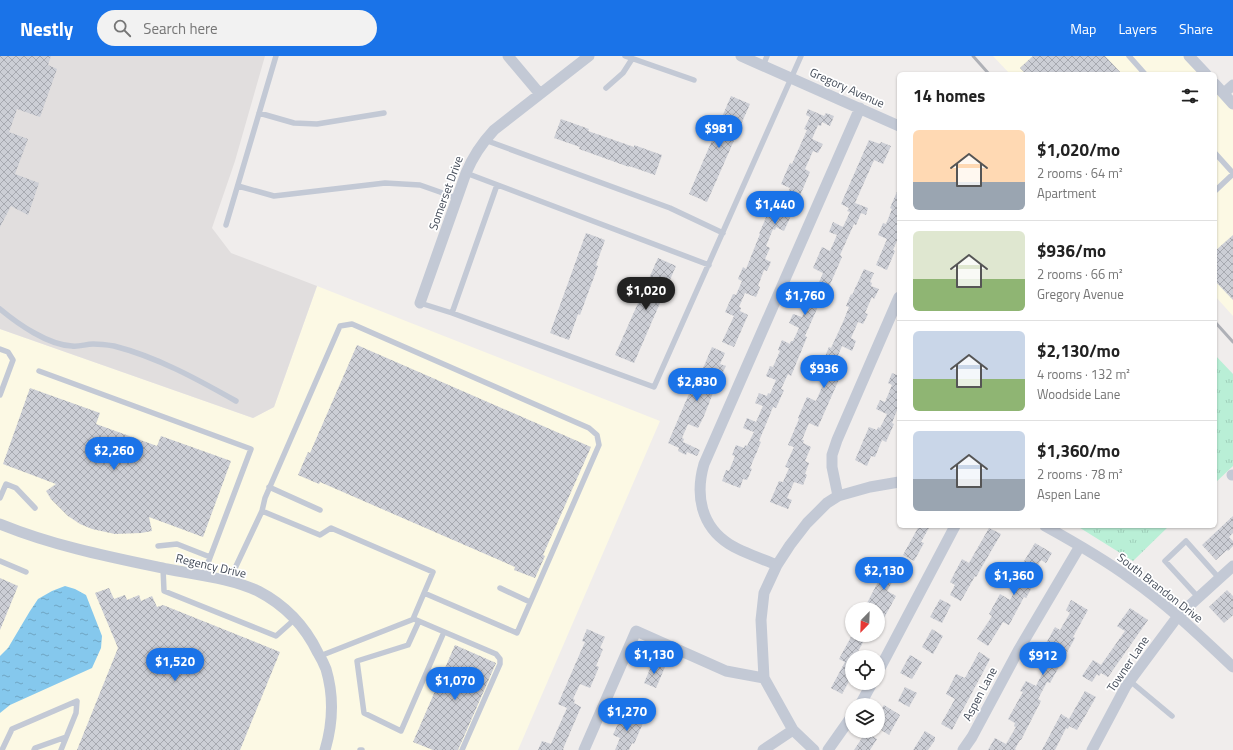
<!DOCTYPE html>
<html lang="en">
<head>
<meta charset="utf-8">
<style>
  body { margin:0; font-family:"Titillium Web",sans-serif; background:#f2f2f2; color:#222; height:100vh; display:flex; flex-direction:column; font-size:15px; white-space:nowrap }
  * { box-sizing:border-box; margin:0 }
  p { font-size:13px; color:#767676 }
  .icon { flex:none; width:22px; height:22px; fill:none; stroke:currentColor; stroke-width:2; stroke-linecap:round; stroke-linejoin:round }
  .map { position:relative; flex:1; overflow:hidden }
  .details { position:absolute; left:897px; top:16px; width:320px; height:456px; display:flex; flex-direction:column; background:#fff; border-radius:6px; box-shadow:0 1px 3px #0004 }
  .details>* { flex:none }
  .needle { width:26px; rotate:203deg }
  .controls { position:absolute; left:845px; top:546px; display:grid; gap:8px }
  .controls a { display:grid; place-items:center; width:40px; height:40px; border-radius:50%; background:#fff; box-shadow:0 1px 3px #0004; font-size:20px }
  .price { position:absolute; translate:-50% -34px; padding:0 9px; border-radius:14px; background:#1a73e8; color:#fff; font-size:13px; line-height:26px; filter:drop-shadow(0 1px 2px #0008) }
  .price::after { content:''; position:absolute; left:50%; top:24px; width:12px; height:9px; margin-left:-6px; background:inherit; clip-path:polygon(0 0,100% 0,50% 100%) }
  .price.on { background:#222; color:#fff }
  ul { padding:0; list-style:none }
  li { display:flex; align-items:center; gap:12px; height:100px; padding:0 16px }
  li+li { border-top:1px solid #e0e0e0 }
  li span { display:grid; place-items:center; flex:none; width:112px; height:80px; border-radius:6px; color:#555 }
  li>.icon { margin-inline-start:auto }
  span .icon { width:48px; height:48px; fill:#fffc; stroke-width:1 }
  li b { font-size:17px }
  h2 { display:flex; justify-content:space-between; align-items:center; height:48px; padding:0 16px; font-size:17px }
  header { display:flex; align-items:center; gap:24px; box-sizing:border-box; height:56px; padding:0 20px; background:#1a73e8; color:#fff }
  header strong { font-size:19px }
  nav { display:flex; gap:22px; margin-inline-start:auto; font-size:14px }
  .search { width:280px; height:36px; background:#f2f2f2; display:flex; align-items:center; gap:10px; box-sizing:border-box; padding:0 14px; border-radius:22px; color:#767676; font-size:15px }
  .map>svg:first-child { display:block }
  .commercial { fill:#fcf9e4 }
  .education { fill:#e1dede }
  .park { fill:url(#park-tufts) }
  .water { fill:url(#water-ripples) }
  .building { fill:url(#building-cross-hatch) }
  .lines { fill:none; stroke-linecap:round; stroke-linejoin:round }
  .lane { stroke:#c3c9d5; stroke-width:5.5 }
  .street { stroke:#c3c9d5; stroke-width:11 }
  .rail { stroke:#afb1b7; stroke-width:3 }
  .labels { text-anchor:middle; stroke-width:3.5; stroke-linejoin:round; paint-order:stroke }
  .street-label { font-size:12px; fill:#454d5a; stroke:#fff }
</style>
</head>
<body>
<header>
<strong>Nestly</strong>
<div class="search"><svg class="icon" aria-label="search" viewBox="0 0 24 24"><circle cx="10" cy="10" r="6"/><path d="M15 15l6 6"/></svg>Search here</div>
<nav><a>Map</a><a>Layers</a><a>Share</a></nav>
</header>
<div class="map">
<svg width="1233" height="694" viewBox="0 0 1233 694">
  <defs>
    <pattern id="park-tufts" width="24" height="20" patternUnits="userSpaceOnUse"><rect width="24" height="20" fill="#b9efd6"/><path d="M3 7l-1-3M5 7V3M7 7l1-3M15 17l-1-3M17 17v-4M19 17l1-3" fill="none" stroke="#a0cfba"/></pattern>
    <pattern id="water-ripples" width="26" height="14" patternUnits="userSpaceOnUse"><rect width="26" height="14" fill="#85c8ed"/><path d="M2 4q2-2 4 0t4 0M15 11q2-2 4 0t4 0" fill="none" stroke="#6fa5c3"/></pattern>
    <pattern id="building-cross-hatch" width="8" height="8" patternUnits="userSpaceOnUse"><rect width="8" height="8" fill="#ccced5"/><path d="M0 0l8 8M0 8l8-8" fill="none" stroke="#a7a9b0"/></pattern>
  </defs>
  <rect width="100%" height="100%" fill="#f0edec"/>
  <path class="commercial" d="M993 0H1184L1201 18H1010Z
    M1215 34 1233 53V260L1215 240Z
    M317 230 660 365 518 694H0V273L253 362 274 351Z"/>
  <path class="education" d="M0 0H265L235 105 212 172 231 197 317 230 274 351 253 362 0 273Z"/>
  <path class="park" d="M1215 299 1233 318V410L1215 427Z
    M1077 470H1169L1133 505Z"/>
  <path class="water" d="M65 530 75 533 86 539 102 580 101 592 92 612 10 649 0 657V600L8 592 30 555 38 543 52 535Z"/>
  <path class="building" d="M0 0H51L48 9 57 13 40 61 17 53 14 62 9 76 28 83 15 118 39 127 28 159 11 150 0 171Z
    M1033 0H1105L1122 18H1026L1020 12Z
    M731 40 750 48 707 146 689 138Z
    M808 53 824 60 826 57 834 60 830 70 822 66 821 70 818 69 812 83 823 88 818 97 813 95 805 113 810 116 799 142 784 175 776 171 775 174 773 173 766 190 770 192 765 203 771 206 767 215 764 214 758 230 760 231 756 241 745 237 739 251 741 252 740 255 748 259 734 291 722 286 734 260 725 256 733 238 736 239 742 225 738 223 743 211 746 213 760 178H759L767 159 776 164 790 132 781 128 790 107 792 108 807 74 804 73 810 61 806 59Z
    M561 63 589 73 588 75 634 91V89L662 99 655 119 629 110V111L579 93 580 91 554 82Z
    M869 84 880 88 881 86 891 90 883 108 874 104 855 147 868 152 866 159 861 157 856 169 854 168 840 199 842 201 822 247 820 246 805 280 807 281 791 320 788 318 781 333 784 334 776 352 773 351 759 385 761 386 750 412 752 413 747 424 743 423 740 432 722 425 726 414 729 415 735 400 732 399 736 389 744 392 745 389 747 390 754 376 743 372 747 362 756 366 763 350 755 347 759 337 767 340 768 337 770 338 776 324 766 320 770 310 773 311 780 295 778 294 782 284 790 288 791 285H793L799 272 789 267 793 258 802 261 809 245 801 242 805 232 813 235 814 232 816 233 823 217 813 212 822 191 830 195 837 179 829 176 833 166 843 171 850 156 847 155 849 152 841 148Z
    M899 131V180L893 194 895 195 887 214 876 209 887 183 878 179 883 167 886 168 892 153 890 152Z
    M586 177 605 184 596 209 598 210 580 259 578 258 569 284 550 277Z
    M1233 179V244L1215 225V195Z
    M658 202 676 210 634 307 615 299Z
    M864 213 874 217 870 226 872 227 871 230 879 233 874 243 872 241 865 257 868 258 863 268 858 266 851 282 856 285 852 295 842 290 836 304 838 305 836 308 844 312 818 371 809 367 802 384H804L803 387 811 391 805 405 809 407 805 418 807 419 803 429 794 426 787 442 792 444 788 453 770 446 779 425 783 426 789 412 785 411 794 391 788 389 799 363 798 362 807 341 816 345 830 313 821 310 829 291 831 292 843 266 849 251 846 250 851 238 852 239Z
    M357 289 591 391 543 499 545 500 535 522 514 514 515 511 320 426 319 428 298 419 308 396 310 397Z
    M712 291 725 297 720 308 726 310 721 320 711 316 705 329 707 330 706 333 713 337 704 360 698 372 688 368 682 382 684 383 683 386 700 394 697 400 687 396 686 399 678 395 679 392 668 387 694 326 690 324 694 315 701 317Z
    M899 314V349L892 367 894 368 886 386 882 384 875 401 871 400 867 410 855 404 869 371 877 374 878 371 880 372 887 358 876 353 880 344 885 346 892 329 888 327 892 317 897 319Z
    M30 332 100 357 96 368 157 390 161 380 231 405 203 481 149 461 152 475 141 477 115 478 92 473 80 468 68 460 51 443 46 435 56 428 3 408Z
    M1233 460V477L1229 481 1233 485V490L1228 495 1227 494 1216 504 1202 489Z
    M919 470H930L921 486 924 487 914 505 903 499Z
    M989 472 1001 478 976 521 975 520 961 545 950 539 955 529 950 526 962 503 969 507Z
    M1035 487 1052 497 1046 507 1041 504 1031 521 1036 524 1026 542 1024 541 1009 569 1003 566 988 590 977 583 992 560 989 558 1000 538 1010 544 1029 510 1023 507Z
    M890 503 902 509 887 535 896 540 878 573V553H872L866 549Z
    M0 522 18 530 0 574Z
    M109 532 114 543 125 539 127 544 139 539 141 545 152 540 157 551 163 549 280 596 240 694H77L118 592 95 537Z
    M1227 534 1233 540V559L1224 567 1209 551Z
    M940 543 951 549 942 567 930 561Z
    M1071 544 1088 554 1073 581 1075 582 1050 627 1047 626 1038 643 1041 645 1021 684H1020L1015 693 1016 694H988L995 682 1006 688 1016 671 1014 670 1015 667 1008 663 1023 636 1020 635 1026 625 1036 630 1044 614 1042 613 1044 610 1036 606 1055 571 1060 574 1070 557 1066 554Z
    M1130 552 1148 564 1108 621 1101 617 1099 620 1097 618 1092 626 1082 620 1093 604 1101 609 1125 575 1117 570Z
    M587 573 605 581 600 592 603 593 596 610 599 611 590 632 580 628 573 643 575 644 574 647 581 651 563 693 564 694H538L542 685 551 688 567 652 558 648 581 595 585 586 582 585Z
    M932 573 943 580 933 598 922 591Z
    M852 579H867L855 601H852V620L842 638 831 632 845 606 839 603Z
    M455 589 496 607 458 694H433L413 686Z
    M979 596 990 603 952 674 941 668 955 643 946 638 956 618 965 622Z
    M910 599 922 606 912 623 900 617Z
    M653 606 665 611 656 632 644 627Z
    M905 631 917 637 909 651 898 645Z
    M1085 635 1096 641 1077 674 1069 670 1068 673 1066 672 1055 694H1042L1061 658 1069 663Z
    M884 649 900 659 889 679 878 672 884 662 878 658Z
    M622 658 643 667 634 688 632 687 629 694H615L620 682 613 679Z
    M925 675 935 681V684L928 694H913Z
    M866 676 877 683 870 694H854Z"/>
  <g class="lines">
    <path class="lane" d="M625 0 694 24
      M1129 0 1145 18
      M763 10 767 0
      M606 32 623 17 632 3
      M259 57 294 67 317 68 384 57
      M485 84 670 152 723 177
      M1215 97 1233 117
      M466 117 709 209
      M238 130 274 140 385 127 420 129 457 142
      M1215 135 1233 118
      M226 169 276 0
      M420 247 452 257 654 331 801 0
      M0 253C18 268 48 289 72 290 79 291 86 288 93 288 99 288 108 289 114 290 157 301 197 323 236 345
      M452 257 497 129
      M0 293 8 296 13 304 0 339
      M39 315 251 393 203 520
      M269 431 320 454
      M0 442 6 428 16 432 35 452
      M262 455 265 442 340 270 352 268 589 372 597 379 599 389 517 577 424 537
      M158 490 177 488 210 501
      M0 505 26 516
      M163 512 164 535 276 580 295 563
      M229 525 262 455 320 479 331 472 433 516 413 563
      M500 532 530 546
      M1198 541 1165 505 1186 485 1219 522
      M419 565 408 589 357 605 364 657 401 675 444 576
      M320 600 414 563 496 598 500 603V608L462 694
      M1130 625 1172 660
      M2 694 12 673 77 645 76 657 61 694
      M34 694 35 692 66 681
      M360 694H362"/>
    <path class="street" d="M508 0 540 38
      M741 0 899 70
      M1189 0 1206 18
      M1215 28 1233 48
      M1224 37 1233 29
      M420 247 466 117C473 100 482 87 494 74L589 0
      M1232 419H1233
      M838 440 832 411V399L837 384 899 241
      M0 468C54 490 110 501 167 513 197 519 230 522 258 535 285 549 305 570 318 597 321 602 324 608 326 613 334 640 333 667 325 694
      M1045 470C1074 486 1104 503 1131 523 1168 549 1200 580 1233 611
      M777 509C763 503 741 496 729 488 701 470 695 439 704 408L860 52
      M878 616 955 470
      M860 649 872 627
      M584 694 636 575 726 615 764 622
      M763 694 793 674
      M814 694 793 674 764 622 761 564 764 537 777 509 790 489 807 467 827 447 838 440 870 431 899 426
      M828 694 852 660
      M963 694 972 681 1018 595 1080 490
      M1092 694 1126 630 1178 560 1233 510"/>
    <path class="rail" d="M973 0 989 18
      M1215 266 1233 286"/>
  </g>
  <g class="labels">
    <g class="street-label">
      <text transform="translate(847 32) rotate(24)" y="4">Gregory Avenue</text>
      <text transform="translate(446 137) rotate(-70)" y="4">Somerset Drive</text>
      <text transform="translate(211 510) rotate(13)" y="4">Regency Drive</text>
      <text transform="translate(1160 532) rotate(38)" y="4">South Brandon Drive</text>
      <text transform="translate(1128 608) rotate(-56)" y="4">Towner Lane</text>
      <text transform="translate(980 638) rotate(-62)" y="4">Aspen Lane</text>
    </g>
  </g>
</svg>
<div class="controls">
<a><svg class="needle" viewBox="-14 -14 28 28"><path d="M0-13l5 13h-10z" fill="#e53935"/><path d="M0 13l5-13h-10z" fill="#767676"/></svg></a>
<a><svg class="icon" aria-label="locate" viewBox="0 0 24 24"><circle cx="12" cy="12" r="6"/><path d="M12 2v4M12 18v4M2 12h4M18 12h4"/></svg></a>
<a><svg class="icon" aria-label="layers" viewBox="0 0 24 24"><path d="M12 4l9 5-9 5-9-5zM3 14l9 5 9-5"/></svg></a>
</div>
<b class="price" style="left:719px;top:93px">$981</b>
<b class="price" style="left:775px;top:169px">$1,440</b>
<b class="price on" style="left:646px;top:255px">$1,020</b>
<b class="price" style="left:805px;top:260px">$1,760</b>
<b class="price" style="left:824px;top:333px">$936</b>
<b class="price" style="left:697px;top:346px">$2,830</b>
<b class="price" style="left:114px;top:415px">$2,260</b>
<b class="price" style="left:884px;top:535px">$2,130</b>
<b class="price" style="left:1014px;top:540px">$1,360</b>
<b class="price" style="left:654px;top:619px">$1,130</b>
<b class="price" style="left:1043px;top:620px">$912</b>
<b class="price" style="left:175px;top:626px">$1,520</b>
<b class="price" style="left:455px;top:645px">$1,070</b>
<b class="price" style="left:627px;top:676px">$1,270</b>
<section class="details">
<h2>14 homes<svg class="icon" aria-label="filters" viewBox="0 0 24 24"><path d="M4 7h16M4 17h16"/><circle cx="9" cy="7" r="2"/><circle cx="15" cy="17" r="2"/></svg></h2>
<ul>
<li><span style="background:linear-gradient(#ffd9b3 65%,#9aa5b1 0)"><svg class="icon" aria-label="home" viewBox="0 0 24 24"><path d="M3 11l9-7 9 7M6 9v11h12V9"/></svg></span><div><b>$1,020/mo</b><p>2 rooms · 64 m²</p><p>Apartment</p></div></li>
<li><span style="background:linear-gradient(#dfe7d0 60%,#8fb573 0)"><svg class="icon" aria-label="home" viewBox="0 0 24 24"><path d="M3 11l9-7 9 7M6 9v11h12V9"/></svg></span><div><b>$936/mo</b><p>2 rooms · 66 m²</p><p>Gregory Avenue</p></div></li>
<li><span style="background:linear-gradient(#c9d6e8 60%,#8fb573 0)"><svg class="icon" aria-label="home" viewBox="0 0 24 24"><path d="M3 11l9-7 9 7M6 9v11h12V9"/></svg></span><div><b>$2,130/mo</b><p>4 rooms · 132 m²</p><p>Woodside Lane</p></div></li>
<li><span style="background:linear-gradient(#c9d6e8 60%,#9aa5b1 0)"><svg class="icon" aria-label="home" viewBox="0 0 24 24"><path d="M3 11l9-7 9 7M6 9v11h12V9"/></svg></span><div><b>$1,360/mo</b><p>2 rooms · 78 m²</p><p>Aspen Lane</p></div></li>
</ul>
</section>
</div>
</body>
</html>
